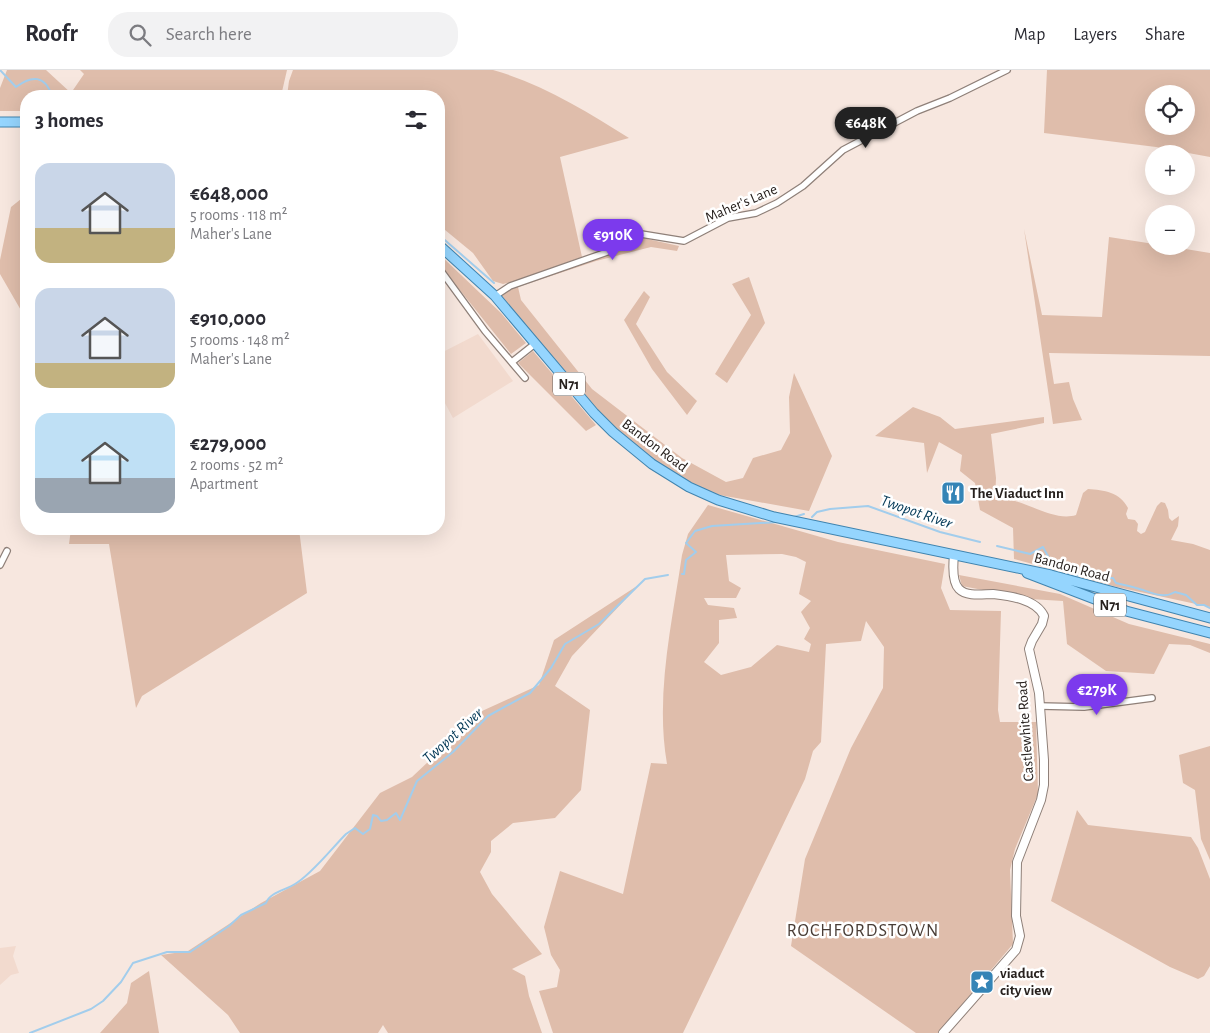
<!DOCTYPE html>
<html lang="en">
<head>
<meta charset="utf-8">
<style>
  body { margin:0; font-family:"Alegreya Sans",sans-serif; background:#f2f2f3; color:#2b2b33; height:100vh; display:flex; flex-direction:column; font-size:19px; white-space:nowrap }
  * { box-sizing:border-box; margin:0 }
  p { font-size:16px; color:#7c7c81 }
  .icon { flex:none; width:28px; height:28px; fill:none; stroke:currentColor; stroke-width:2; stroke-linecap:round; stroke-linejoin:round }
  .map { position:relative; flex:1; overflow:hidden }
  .details { position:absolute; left:20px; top:20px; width:425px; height:445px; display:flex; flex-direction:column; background:#fff; border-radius:20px; box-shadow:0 5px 20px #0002 }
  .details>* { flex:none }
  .buttons { position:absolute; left:1145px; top:15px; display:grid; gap:10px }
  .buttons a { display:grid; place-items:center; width:50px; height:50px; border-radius:50%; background:#fff; box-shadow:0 5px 20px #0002; font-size:25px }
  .price { position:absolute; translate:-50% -42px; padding:0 11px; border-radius:18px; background:#7c3aed; color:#fff; font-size:16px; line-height:32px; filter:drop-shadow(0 1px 2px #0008) }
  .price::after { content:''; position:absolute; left:50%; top:30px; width:15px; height:11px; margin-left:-8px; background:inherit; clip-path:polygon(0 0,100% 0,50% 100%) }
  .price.active { background:#222; color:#fff }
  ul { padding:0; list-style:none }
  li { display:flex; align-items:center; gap:15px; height:125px; padding:0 15px }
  li span { display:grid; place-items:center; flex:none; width:140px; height:100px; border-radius:15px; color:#555 }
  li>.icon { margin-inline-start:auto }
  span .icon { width:60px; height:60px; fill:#fffc; stroke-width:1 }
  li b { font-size:21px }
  h2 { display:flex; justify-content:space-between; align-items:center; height:60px; padding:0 15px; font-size:21px }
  header { display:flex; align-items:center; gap:30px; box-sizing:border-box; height:70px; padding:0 25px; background:#fff; border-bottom:1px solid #e1e1e2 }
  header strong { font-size:24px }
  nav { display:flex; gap:28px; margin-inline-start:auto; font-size:18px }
  .search { width:350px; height:45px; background:#f2f2f3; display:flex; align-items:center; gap:12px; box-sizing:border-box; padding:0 18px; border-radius:20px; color:#7c7c81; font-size:19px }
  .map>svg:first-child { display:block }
  .built { fill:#f2dace }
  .green { fill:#dfbdab; fill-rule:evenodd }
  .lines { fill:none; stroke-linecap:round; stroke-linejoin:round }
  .stream { stroke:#a2cdec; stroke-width:2 }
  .street-casing { stroke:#8f8079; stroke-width:8 }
  .secondary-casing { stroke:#8f8079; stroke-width:10 }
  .primary-casing { stroke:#4084af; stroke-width:11 }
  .street { stroke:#fff; stroke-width:5.5 }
  .secondary { stroke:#fff; stroke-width:8 }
  .primary { stroke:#95d5fe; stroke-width:9 }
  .labels { text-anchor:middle; stroke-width:5; stroke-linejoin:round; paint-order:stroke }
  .shield { fill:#fff; stroke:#686462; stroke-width:1 }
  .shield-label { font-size:14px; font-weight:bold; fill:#27211e }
  .street-label { font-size:15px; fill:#27211e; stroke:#fff }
  .poi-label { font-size:15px; font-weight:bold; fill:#27211e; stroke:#fff; text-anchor:start }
  .water-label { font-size:16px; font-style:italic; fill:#003755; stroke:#fff }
  .quarter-label { font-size:18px; letter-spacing:1px; fill:#493d36; stroke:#fff }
</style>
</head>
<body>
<header>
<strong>Roofr</strong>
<div class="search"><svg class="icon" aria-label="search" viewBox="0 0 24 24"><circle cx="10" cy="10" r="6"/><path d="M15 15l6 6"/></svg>Search here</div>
<nav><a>Map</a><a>Layers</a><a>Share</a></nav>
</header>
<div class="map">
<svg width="1210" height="963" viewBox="0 0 1210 963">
  <rect width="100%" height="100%" fill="#f7e7df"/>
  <path class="built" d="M478 264 513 311 453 348 439 322V284Z
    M16 876 13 886 19 903 11 905 0 915V878Z"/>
  <path class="green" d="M7 0H46L71 23 84 4 80 0H287L281 26H26V41H0V18Z
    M293 0H493C543 14 586 41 629 68L560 87 582 187 532 205 622 178 638 167 679 176 677 181 651 177 596 191 518 217 521 230 592 319 682 388 726 412 743 408 753 388 781 380 790 363 789 327 794 303 832 386 809 441 714 424 665 399 611 356 501 226 515 211 503 214 493 211 473 183 439 155V26H287L289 11Z
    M1047 0H1210V87L1156 77 1044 63ZM1154 24H1186V56H1154Z
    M26 125V249L0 204V190L11 137Z
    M1024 159 1042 245 1102 247 1109 167 1154 174V176H1167L1210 183V286L1049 283 1054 314 1069 312 1073 329 1082 350 1053 354Z
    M439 184 501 243 526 273 511 284 439 194Z
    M749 207 765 253 727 313 715 304 751 245 732 214Z
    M644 221 650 227 636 254 667 302 697 331 687 345 652 299 624 250Z
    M533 281 596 355 586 361 518 293Z
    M913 337 940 347 955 359 1044 347V353L991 364 996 408 995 430C1001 430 1008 430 1015 431 1033 436 1057 451 1076 445L1083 423 1088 419C1104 420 1120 422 1128 438L1126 444 1128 449 1135 450 1138 454 1137 461 1141 464 1145 462 1157 436 1161 432 1165 433 1168 440 1169 448 1172 451 1179 446 1178 456 1171 470 1193 474 1210 480V537L1117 517 1014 489 1013 458 980 440 975 413 960 401 962 385 939 372 927 403 924 373 875 366Z
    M708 435 838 472 945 494 941 518 950 540 1001 541 998 640 1000 652H1036L1038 724 1015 779 1010 800 1013 874 938 963H916L791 876 805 789 851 678 883 618 884 577 866 551 861 571 826 574 821 672 813 681 805 709 683 963H553L539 921 557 917 560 900 551 885 544 857 560 801 623 824 651 693 667 694C655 625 672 553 682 485L688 464ZM782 484 796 487 806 492 799 524 811 531 801 542 810 558 804 569 811 574 809 582 777 575 751 597 721 605 704 592 719 573V550L737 548 734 538 708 535 704 528H736L741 518 729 511 726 485Z
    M71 459H299L307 523 142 626 136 638 109 474H69Z
    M959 505 1060 524 1129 554 1210 574V583L1190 575 1169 574 1154 604 1106 601 1067 574 1063 531 1030 529 962 516Z
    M640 514 572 586 555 616 590 640 581 720 555 748 513 753 491 771V782L480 802 492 824 542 884 512 899 525 906 529 926 542 963H388L383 955 378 963H240L228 945 161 885 188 881 261 833 320 801 380 723 412 707 482 641 539 615 554 570Z
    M1210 676V790L1201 769 1195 720 1183 713 1179 685Z
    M1077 740 1088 755 1191 767 1198 778 1210 809V896L1204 906 1198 909 1170 897 1051 831Z
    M149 901 159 963H100L127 933 131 913Z"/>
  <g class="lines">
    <path class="stream" d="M0 0 16 17C32 5 45 5 52 26
      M439 165 494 213
      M794 447 804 444
      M812 447 817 442 830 439 868 436 940 462 980 472
      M997 476 1030 484 1043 477 1050 490 1060 493 1070 506C1087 504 1096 508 1113 508L1116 513C1123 515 1130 516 1136 518 1149 521 1162 530 1175 522L1186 525 1197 535H1204L1210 538
      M682 504H684L686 490 696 482 686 473 695 461 712 456 778 452
      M30 963 91 939 103 931 121 912 133 893 167 882H190L229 856 241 845 266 833C270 822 286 820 295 814 311 805 333 777 346 764L355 758 363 764 370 759 373 745 377 746 381 751 387 750 396 743 400 750 417 711 453 682 488 646 530 623 551 598 565 574 599 554 645 509 668 505"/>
    <g class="street-casing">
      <path id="street" d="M439 198 485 261 525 308
        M495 226 510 216 610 181 631 166 641 164 684 171 728 148 756 143 777 133 803 116 843 80 917 41 950 28 1007 0
        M512 292 536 273
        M0 495 7 481
        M1040 636 1084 637 1152 628"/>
    </g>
    <g class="secondary-casing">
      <path id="secondary" d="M943 963 1016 880 1020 866 1016 846 1017 792 1041 730 1044 715V690L1039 623 1029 579 1032 571 1042 554 1044 546C1036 529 1010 526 993 524 983 524 967 527 959 519 952 512 953 495 954 485"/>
    </g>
    <g class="primary-casing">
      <path id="primary" d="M0 52H26
        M439 175 495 226 594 343 613 362 652 394 689 417 718 430 774 447 1051 505 1210 548
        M1027 503 1126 541 1210 563"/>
    </g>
    <use href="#street" class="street"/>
    <use href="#secondary" class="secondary"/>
    <use href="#primary" class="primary"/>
  </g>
  <defs>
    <g id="restaurant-square" transform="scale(1.25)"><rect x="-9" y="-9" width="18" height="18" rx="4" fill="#3484b6" stroke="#fff"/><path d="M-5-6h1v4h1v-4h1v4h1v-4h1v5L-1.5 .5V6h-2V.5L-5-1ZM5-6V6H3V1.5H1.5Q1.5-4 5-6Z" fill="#fff"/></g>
    <g id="sight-square" transform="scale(1.25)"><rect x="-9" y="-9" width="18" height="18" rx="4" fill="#3484b6" stroke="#fff"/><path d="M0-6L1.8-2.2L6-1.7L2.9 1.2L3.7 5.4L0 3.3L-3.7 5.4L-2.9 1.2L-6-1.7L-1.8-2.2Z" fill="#fff"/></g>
  </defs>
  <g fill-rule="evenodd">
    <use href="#restaurant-square" x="953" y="423"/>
    <use href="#sight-square" x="982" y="912"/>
  </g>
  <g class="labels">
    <g class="shield">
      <rect x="553" y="302.5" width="32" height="23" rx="4"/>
      <rect x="1094" y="523.5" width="32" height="23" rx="4"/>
    </g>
    <g class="shield-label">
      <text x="569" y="319">N71</text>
      <text x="1110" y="540">N71</text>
    </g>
    <g class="street-label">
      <text transform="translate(741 133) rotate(-23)" y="5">Maher's Lane</text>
      <text transform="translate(655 375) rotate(37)" y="5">Bandon Road</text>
      <text transform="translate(1072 497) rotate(15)" y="5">Bandon Road</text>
      <text transform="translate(1025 661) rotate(-94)" y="5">Castlewhite Road</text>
    </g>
    <g class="poi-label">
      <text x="970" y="428">The Viaduct Inn</text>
      <text x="1000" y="908">viaduct<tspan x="1000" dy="17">city view</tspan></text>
    </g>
    <g class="water-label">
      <text transform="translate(917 441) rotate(19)" y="6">Twopot River</text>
      <text transform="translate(452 665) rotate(-42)" y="6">Twopot River</text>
    </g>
    <g class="quarter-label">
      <text x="863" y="866">ROCHFORDSTOWN</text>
    </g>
  </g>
</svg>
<div class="buttons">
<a><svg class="icon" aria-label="locate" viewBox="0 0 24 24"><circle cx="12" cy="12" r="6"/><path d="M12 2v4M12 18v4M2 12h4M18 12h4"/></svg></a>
<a>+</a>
<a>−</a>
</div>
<b class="price active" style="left:866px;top:79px">€648K</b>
<b class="price" style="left:613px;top:191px">€910K</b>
<b class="price" style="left:1097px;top:646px">€279K</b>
<section class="details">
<h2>3 homes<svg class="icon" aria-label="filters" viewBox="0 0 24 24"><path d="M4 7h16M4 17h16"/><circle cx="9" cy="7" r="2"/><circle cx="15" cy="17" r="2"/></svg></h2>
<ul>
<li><span style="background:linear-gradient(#c9d6e8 65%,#c2b280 0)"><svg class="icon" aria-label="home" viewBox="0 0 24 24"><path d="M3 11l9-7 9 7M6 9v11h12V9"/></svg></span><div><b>€648,000</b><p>5 rooms · 118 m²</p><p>Maher's Lane</p></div></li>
<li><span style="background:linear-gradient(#c9d6e8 75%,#c2b280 0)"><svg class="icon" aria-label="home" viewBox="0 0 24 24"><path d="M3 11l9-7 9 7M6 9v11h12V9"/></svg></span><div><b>€910,000</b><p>5 rooms · 148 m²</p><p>Maher's Lane</p></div></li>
<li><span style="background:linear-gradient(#bfe0f5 65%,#9aa5b1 0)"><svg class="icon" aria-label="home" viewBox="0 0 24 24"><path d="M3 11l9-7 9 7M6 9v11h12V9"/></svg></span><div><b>€279,000</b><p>2 rooms · 52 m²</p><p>Apartment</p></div></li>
</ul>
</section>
</div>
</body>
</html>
